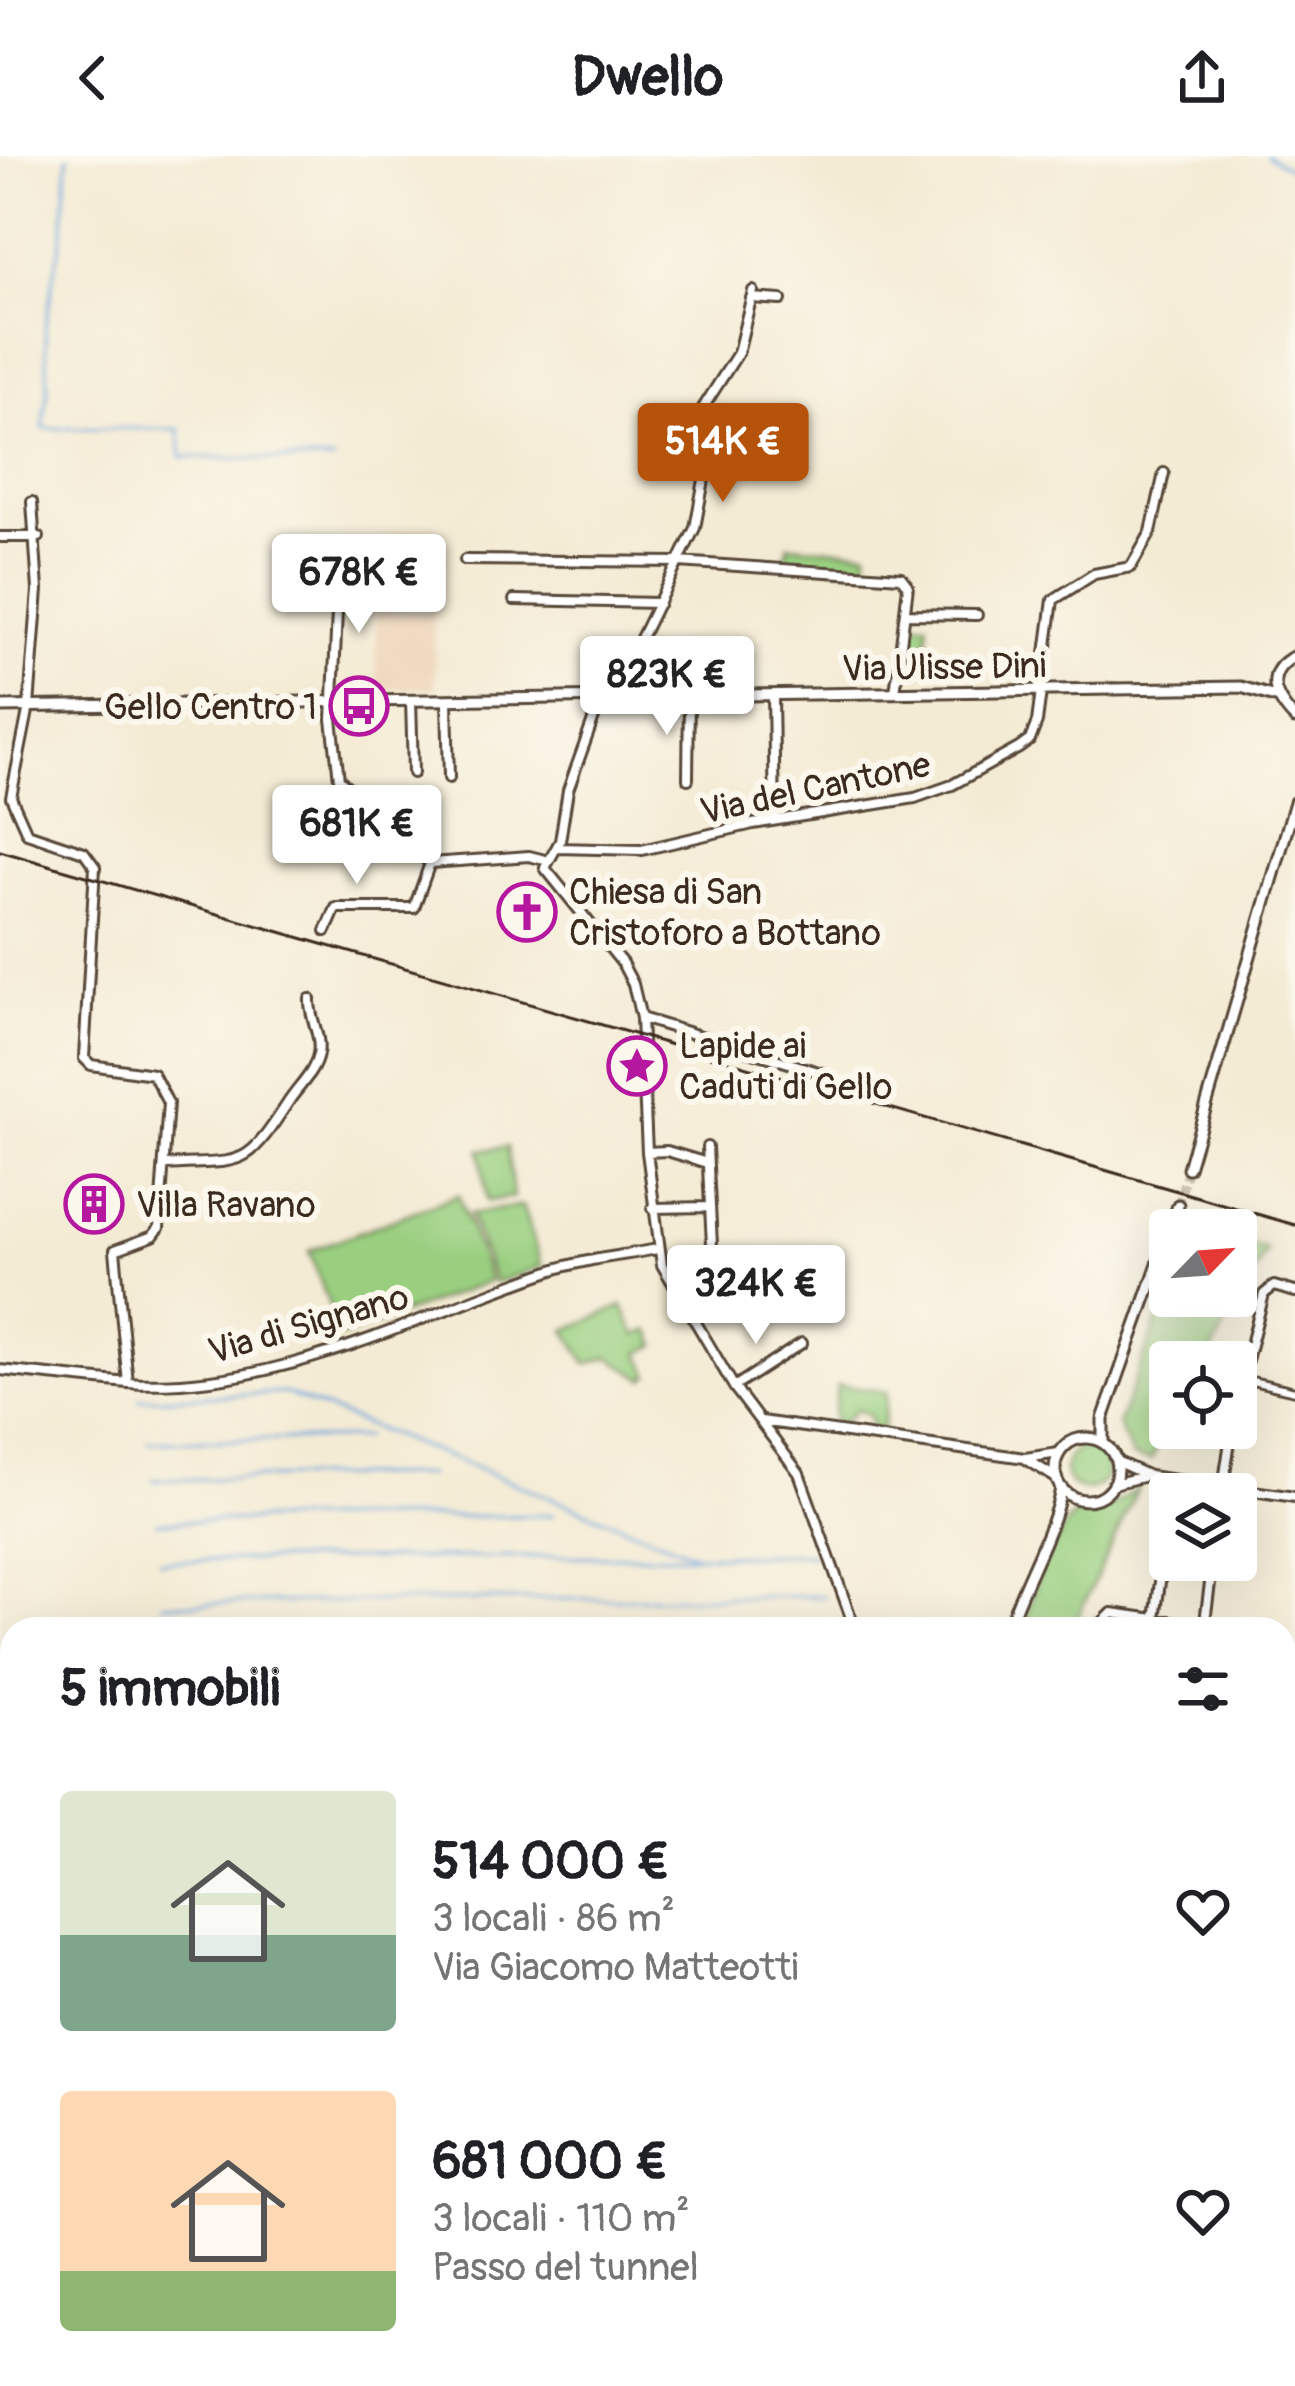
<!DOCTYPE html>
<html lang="it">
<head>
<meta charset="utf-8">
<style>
  body { margin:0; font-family:Pangolin,sans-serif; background:#f6f6f6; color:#202124; height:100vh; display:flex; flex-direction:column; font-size:45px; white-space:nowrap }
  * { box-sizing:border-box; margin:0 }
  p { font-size:39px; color:#757577 }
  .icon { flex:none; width:66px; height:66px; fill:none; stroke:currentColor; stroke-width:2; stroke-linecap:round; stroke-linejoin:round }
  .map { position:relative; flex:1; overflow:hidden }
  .details { position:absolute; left:0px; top:1461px; width:1296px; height:771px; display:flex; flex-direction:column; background:#fff; border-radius:36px 36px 0 0; box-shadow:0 12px 48px #0002 }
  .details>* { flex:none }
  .needle { width:78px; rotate:65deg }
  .buttons { position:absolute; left:1149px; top:1053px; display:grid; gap:24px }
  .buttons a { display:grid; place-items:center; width:108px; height:108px; border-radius:12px; background:#fff; box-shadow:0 12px 48px #0002; font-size:60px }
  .price { position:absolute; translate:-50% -102px; padding:0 27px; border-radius:12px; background:#fff; color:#222; font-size:39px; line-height:78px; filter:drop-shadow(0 3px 6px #0008) }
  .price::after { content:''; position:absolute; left:50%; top:72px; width:36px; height:27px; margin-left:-18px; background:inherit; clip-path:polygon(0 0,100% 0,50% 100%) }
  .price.current { background:#b45309; color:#fff }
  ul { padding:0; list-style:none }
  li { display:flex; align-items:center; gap:36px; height:300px; padding:0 60px }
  li span { display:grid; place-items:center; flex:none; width:336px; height:240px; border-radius:12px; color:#555 }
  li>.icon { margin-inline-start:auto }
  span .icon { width:144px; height:144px; fill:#fffc; stroke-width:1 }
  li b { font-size:51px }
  h2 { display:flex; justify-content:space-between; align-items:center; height:144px; padding:0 60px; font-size:51px }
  header { display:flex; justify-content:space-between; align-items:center; height:156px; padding:0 60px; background:#fff; font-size:54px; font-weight:700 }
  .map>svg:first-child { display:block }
  .built { fill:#efd6bb }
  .industrial { fill:#cdc2b9 }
  .grass { fill:#9acf80; stroke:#6a7c4f; stroke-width:3 }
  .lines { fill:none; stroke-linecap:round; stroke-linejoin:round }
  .stream { stroke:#6ca6dc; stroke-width:3 }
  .canal { stroke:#6ca6dc; stroke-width:10 }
  .tertiary-tunnel { stroke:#cfc4b0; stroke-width:9; stroke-dasharray:9 4.5; stroke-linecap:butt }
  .pedestrian-casing { stroke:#574739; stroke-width:12 }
  .minor-casing { stroke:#574739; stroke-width:14 }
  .tertiary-casing { stroke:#574739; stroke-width:15 }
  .primary-casing { stroke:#574739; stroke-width:18 }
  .pedestrian { stroke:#fff; stroke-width:6 }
  .minor { stroke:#fff; stroke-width:8 }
  .tertiary { stroke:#fff; stroke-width:9 }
  .primary { stroke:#fcba8e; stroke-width:12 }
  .rail { stroke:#3b2a1e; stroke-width:3 }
  .labels { text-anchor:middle; stroke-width:12; stroke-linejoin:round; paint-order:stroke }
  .street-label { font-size:36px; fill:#3b2a1e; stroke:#fbf7ec }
  .poi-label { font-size:36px; fill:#3b2a1e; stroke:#fbf7ec; text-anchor:start }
</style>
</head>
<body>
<header><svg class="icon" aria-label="back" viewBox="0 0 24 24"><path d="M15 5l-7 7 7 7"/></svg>Dwello<svg class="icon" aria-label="share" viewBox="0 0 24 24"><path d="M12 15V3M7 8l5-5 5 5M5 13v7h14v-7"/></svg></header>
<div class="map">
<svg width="1295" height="2230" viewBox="0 0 1295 2230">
  <rect width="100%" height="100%" fill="#fbf7ec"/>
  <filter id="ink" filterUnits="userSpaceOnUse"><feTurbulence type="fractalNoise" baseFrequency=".00833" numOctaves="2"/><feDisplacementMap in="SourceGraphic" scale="24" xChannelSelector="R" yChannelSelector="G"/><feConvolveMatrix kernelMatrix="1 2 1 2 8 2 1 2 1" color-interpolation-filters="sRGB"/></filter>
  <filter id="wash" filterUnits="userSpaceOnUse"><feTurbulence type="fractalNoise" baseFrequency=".004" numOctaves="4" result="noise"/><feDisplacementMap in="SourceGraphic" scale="48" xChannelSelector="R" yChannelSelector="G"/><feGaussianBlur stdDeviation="2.7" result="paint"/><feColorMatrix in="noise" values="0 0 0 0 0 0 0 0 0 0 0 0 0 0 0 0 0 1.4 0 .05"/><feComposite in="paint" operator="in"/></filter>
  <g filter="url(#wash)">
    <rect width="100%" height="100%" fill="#f4ebd4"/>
    <path class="built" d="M376 456H434L435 533H377Z"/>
    <path class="industrial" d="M0 2059 12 2063V2220H141L139 2230H0Z"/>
    <path class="grass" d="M788 389 867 395V413L784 408Z
      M915 467H928L929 514H903Z
      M507 991 513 1041 487 1045 480 994Z
      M458 1039 490 1125 341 1181 309 1095Z
      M522 1050 542 1110 495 1127 470 1058Z
      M1236 1086 1267 1094 1206 1206H1170V1272L1151 1304 1133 1301 1118 1268 1170 1135V1140H1236Z
      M623 1150 636 1179 650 1174 657 1189 640 1197 650 1219 645 1223 609 1201 587 1208 566 1174Z
      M837 1229 887 1236 883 1272 872 1271 868 1258 856 1254 842 1267 833 1266Z
      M1065 1313a21 21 0 1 1 42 0a21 21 0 1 1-42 0Z
      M1138 1332 1072 1473H1023L1040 1415 1065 1370 1073 1360 1107 1353Z
      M1284 1784H1295V2013L1284 2012Z"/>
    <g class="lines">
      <path class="stream" d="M68 0 63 72 45 169 48 231 43 272 179 273 182 301 334 305
        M1267 0 1295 16
        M139 1243 285 1237 697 1399
        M148 1286 365 1282
        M153 1324 428 1319
        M156 1366 553 1359
        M159 1405 812 1398
        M162 1448 824 1440
        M0 1724 12 1725
        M0 1774H12
        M1284 1778 1295 1777
        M0 1804 12 1805
        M0 1834 12 1835
        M0 1871 12 1872
        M0 1902H12
        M0 1942 12 1944
        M1284 2017 1295 2019
        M1284 2093 1295 2086
        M1284 2132 1295 2125
        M1284 2162 1295 2156
        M1284 2211 1295 2205
        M572 2220 604 2230
        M763 2220 806 2230
        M992 2220 996 2221
        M1061 2220 1106 2230
        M683 2230 704 2220
        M1110 2230 1128 2220
        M1165 2230 1182 2220
        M1251 2230 1268 2220"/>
      <path class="canal" d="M0 1968 12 1970
        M1284 2051 1295 2054"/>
    </g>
  </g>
  <g filter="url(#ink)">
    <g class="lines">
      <path class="tertiary-tunnel" d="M1178 1049 1188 1012"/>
      <g class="pedestrian-casing">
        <path id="pedestrian" d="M1243 1223 1295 1235
          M1284 1791 1295 1790"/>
      </g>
      <g class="minor-casing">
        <path id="minor" d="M751 142 781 144
          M32 346 38 434 29 550 11 641 27 677 84 696 95 711 84 902 91 909 153 918 168 947 159 1072 153 1080 115 1094 128 1227C274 1237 415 1161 550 1115 584 1103 622 1100 657 1093
          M0 381H39
          M465 404 679 406 901 421 908 430 895 537
          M339 414 332 563 339 623 430 707 529 700 545 704
          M514 444 659 447
          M906 458 977 459
          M773 540 775 664
          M612 541 695 372 706 313 701 255 738 197 753 135
          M601 542 568 634 560 685 545 712 622 807 633 828 641 862 647 996 662 1109 734 1231 799 1317 855 1473
          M411 544 413 617
          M447 544 449 622
          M688 623 689 541
          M557 692 642 694 753 668 915 642 952 629 1019 592 1030 584 1037 566 1053 444 1094 418 1131 411 1151 376 1164 317
          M326 775 336 752H414L430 707
          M641 862 825 918
          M707 991 712 1089
          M647 996 667 995 707 1007
          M167 1009C247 1004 244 1014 289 945 299 930 315 916 318 898 322 880 309 862 310 843
          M652 1052 710 1051
          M0 1214 128 1227
          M734 1231 802 1187
          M1236 1247 1264 1138 1274 1130 1295 1136
          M761 1265 1025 1302 1059 1297
          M1026 1303 1056 1322
          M1116 1305 1149 1320 1295 1341
          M1113 1328 1142 1321
          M1222 1338 1232 1272
          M1155 1463 1167 1374
          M1096 1473 1112 1457 1204 1470
          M1204 1473 1213 1404
          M1284 1551 1295 1553
          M1284 1648 1295 1564
          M1284 1664 1295 1663
          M1284 2037 1295 2040
          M1020 2220 1058 2230"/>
      </g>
      <g class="tertiary-casing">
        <path id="tertiary" d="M1295 500C1262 517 1275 542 1295 563
          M0 551 1241 531 1275 541
          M1188 1012 1295 646
          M1170 1074 1178 1049
          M1055 1313a31 31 0 1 1 62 0a31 31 0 1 1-62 0Z
          M1103 1287V1263L1170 1074
          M1008 1473C1022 1428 1056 1372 1061 1331"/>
      </g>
      <g class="primary-casing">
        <path id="primary" d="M0 1951 12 1953
          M1284 2027 1295 2028"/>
      </g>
      <use href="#pedestrian" class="pedestrian"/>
      <use href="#minor" class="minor"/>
      <use href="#tertiary" class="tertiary"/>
      <use href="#primary" class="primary"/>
      <path class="rail" d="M0 695 1295 1069"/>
    </g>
  </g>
  <defs>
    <g id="bus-ring" transform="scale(3)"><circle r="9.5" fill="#fbf7ec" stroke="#b5179e" stroke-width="1.5"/><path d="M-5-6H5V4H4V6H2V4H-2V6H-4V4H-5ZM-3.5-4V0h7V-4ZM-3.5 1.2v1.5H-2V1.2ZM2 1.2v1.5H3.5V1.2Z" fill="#b5179e"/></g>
    <g id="church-ring" transform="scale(3)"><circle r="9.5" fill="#fbf7ec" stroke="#b5179e" stroke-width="1.5"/><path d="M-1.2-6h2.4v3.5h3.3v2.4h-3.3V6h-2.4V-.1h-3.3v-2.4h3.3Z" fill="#b5179e"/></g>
    <g id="sight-ring" transform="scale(3)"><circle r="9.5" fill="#fbf7ec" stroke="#b5179e" stroke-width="1.5"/><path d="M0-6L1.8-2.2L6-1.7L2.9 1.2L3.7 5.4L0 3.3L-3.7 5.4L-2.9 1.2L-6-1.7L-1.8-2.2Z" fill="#b5179e"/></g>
    <g id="building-ring" transform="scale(3)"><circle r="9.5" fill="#fbf7ec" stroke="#b5179e" stroke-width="1.5"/><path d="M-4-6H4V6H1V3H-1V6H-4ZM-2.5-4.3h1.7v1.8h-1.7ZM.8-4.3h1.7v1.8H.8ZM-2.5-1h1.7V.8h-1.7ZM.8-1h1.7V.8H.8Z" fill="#b5179e"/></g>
  </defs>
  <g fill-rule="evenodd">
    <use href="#bus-ring" x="359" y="550"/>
    <use href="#church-ring" x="527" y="756"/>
    <use href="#sight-ring" x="637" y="910"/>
    <use href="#building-ring" x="94" y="1048"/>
  </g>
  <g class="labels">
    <g class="street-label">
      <text transform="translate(944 510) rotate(-1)" y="13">Via Ulisse Dini</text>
      <text transform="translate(815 631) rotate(-12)" y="13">Via del Cantone</text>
      <text transform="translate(308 1167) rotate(-16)" y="13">Via di Signano</text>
    </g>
    <g class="poi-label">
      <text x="317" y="563" text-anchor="end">Gello Centro 1</text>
      <text x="569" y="748">Chiesa di San<tspan x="569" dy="41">Cristoforo a Bottano</tspan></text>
      <text x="679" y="902">Lapide ai<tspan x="679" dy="41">Caduti di Gello</tspan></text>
      <text x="136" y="1061">Villa Ravano</text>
    </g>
  </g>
</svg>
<div class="buttons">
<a><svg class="needle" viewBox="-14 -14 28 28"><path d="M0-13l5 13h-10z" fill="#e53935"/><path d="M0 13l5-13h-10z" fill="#757577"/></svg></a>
<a><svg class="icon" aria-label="locate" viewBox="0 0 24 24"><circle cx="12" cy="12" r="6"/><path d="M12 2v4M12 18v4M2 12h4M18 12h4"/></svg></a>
<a><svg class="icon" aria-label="layers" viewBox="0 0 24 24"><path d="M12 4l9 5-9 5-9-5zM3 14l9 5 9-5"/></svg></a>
</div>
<b class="price current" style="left:723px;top:349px">514K €</b>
<b class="price" style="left:359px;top:480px">678K €</b>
<b class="price" style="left:667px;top:582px">823K €</b>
<b class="price" style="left:357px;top:731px">681K €</b>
<b class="price" style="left:756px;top:1191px">324K €</b>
<section class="details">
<h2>5 immobili<svg class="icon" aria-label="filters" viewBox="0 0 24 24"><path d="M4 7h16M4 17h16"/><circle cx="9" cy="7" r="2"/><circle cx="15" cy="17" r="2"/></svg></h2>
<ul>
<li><span style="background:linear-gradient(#dfe7d0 60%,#7fa58c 0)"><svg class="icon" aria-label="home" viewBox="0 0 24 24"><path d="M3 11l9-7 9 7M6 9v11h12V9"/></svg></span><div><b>514 000 €</b><p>3 locali · 86 m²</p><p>Via Giacomo Matteotti</p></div><svg class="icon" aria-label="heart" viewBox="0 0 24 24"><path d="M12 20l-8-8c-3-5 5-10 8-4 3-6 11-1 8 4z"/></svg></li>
<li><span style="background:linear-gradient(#ffd9b3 75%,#8fb573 0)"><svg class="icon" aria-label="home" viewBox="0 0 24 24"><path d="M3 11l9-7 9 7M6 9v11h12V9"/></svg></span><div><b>681 000 €</b><p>3 locali · 110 m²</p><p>Passo del tunnel</p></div><svg class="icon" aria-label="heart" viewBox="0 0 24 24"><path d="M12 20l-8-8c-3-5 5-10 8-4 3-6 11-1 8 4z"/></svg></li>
</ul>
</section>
</div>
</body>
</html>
